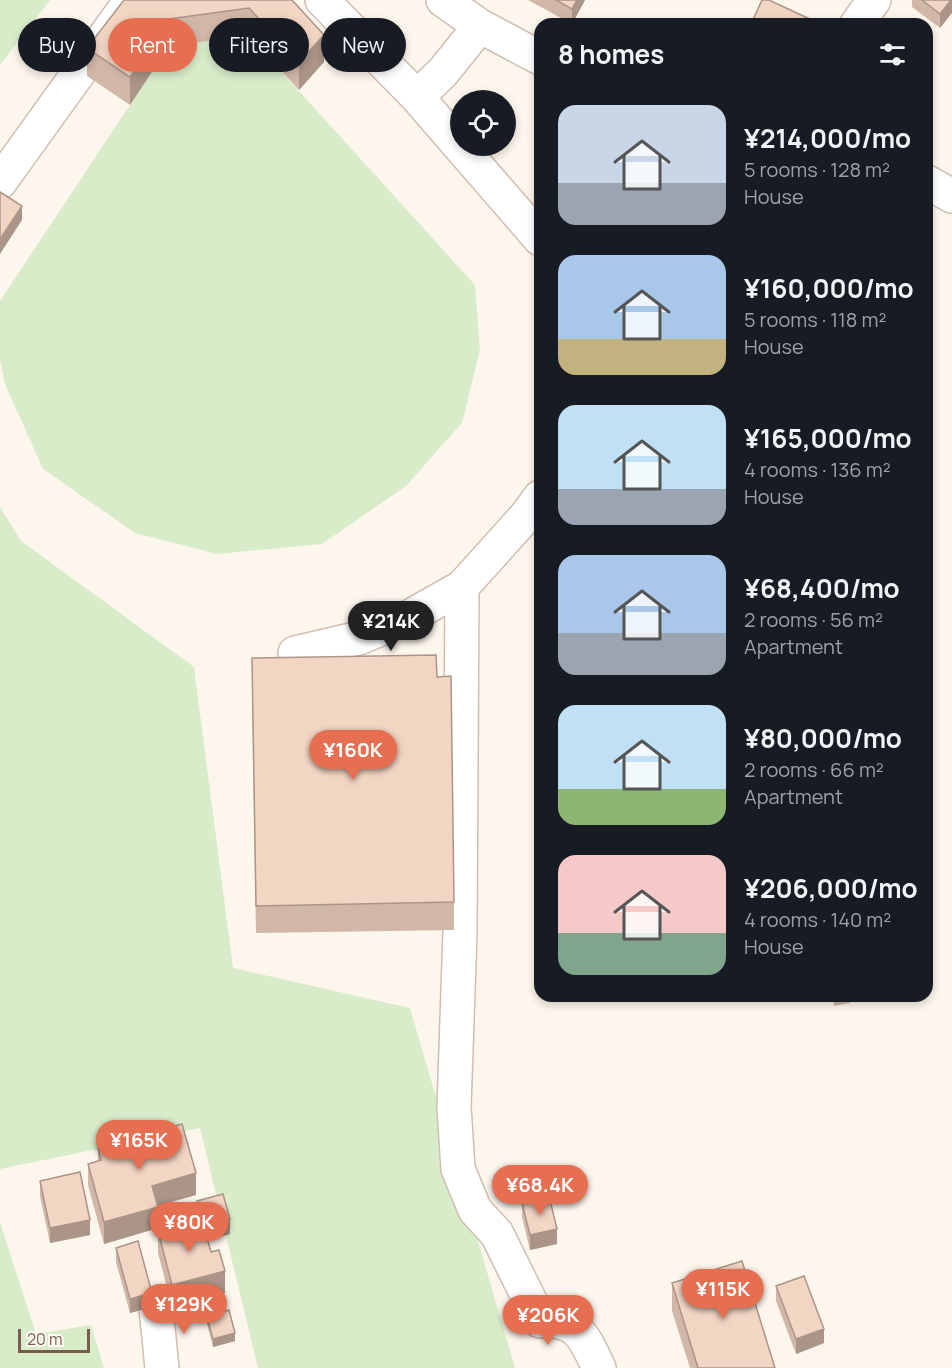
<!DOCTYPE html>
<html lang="en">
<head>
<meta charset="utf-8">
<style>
  body { margin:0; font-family:Manrope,sans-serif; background:#20242c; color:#f1f3f6; height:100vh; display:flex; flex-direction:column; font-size:22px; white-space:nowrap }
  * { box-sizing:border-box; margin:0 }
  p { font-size:20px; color:#9ea1a6 }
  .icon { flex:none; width:33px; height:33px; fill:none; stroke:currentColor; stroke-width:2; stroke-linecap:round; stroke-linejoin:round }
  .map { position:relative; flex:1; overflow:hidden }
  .side { position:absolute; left:534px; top:18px; width:399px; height:984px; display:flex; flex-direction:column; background:#171b24; border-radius:18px; box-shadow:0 3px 9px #0003 }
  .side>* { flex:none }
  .guide { position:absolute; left:18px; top:18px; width:426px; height:54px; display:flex; gap:12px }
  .controls { position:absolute; left:450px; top:90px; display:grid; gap:12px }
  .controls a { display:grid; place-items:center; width:66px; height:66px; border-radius:50%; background:#171b24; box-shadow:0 3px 9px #0003; font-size:30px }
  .scale { position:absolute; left:18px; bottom:15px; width:72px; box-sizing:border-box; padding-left:6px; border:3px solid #7a5c4d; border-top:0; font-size:16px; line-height:21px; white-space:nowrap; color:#7a5c4d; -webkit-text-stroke:4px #fffaf3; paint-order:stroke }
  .price { position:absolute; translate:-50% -51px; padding:0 14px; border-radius:21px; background:#e76f51; color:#fff; font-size:20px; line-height:39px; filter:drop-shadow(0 2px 3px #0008) }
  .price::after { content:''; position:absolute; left:50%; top:36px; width:18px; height:14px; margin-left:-9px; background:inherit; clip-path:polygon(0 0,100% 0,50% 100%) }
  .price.on { background:#222; color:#fff }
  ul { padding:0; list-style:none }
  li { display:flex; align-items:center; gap:18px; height:150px; padding:0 24px }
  li span { display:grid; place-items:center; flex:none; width:168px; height:120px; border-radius:18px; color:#555 }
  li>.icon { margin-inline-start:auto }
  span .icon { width:72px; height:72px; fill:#fffc; stroke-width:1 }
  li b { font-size:26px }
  h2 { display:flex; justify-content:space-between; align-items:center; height:72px; padding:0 24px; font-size:26px }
  .chip { padding:0 21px; border-radius:27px; background:#171b24; box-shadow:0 3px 9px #0003; font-size:21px; line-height:54px }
  .chip.on { background:#e76f51; color:#fff }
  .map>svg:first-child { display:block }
  .green { fill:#d8ecc9 }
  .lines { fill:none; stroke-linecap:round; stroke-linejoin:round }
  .minor-casing { stroke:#d1beb0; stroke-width:36 }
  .minor { stroke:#fff; stroke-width:33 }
  .wall { fill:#d1b7a8 }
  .shaded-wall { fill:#aa9588 }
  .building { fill:#f3d5c3; stroke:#aa9588; stroke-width:1.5 }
</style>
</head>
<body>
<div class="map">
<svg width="952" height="1368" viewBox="0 0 952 1368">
  <rect width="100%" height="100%" fill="#fdf6ec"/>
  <path class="green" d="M0 0H50L0 65Z
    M249 36 475 285 480 350 462 423 406 486 322 544 217 554 135 533 43 469 5 384 0 360V301L169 46Z
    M0 507 21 541 194 667 233 968 410 1008 515 1368H258L200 1128 0 1169Z
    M0 1222 36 1334 91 1325 104 1368H0Z"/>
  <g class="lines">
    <g class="minor-casing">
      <path id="minor" d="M322 0 417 97 540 239
        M443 0 480 26 540 58
        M857 24 874 0
        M417 97 443 72 480 26
        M0 182 131 0
        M927 182 952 196
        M462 587 460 932 454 1107 458 1169 475 1210 497 1234 540 1321C579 1319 584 1337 599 1368
        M295 653 359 638 409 617 462 587 526 516 540 497
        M156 1308 162 1368"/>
    </g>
    <use href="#minor" class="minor"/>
  </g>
  <path class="wall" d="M124 0H292L324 62 299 90 249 36 169 46 130 105 87 76V48Z
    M528 0H585L572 24Z
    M912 0H952L940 28 912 7Z
    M437 677 454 902V930L256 933 252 686Z
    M832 996H850V1003L834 1006Z
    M98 1148 196 1195 158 1206V1228L104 1244 88 1185V1164L98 1161Z
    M40 1181 90 1235 50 1243 40 1196Z
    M197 1201 230 1234 207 1240 225 1293 172 1307 158 1253V1231L198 1220 197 1216Z
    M522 1203 557 1244 530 1250 522 1217Z
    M116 1248 152 1307 130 1313 116 1262Z
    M672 1283 775 1368H690L672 1311Z
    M776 1286 824 1343 796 1354 776 1301Z
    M207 1317 235 1341 213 1347 207 1324Z"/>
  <path class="shaded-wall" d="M577 0H585L572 24V9Z
    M951 0H952V13L940 28V14Z
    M169 19V46L130 105V77Z
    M324 35V62L299 90V62Z
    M22 206V220L0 254V239Z
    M196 1173V1195L152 1207V1186Z
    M158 1207V1228L104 1244V1222Z
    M230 1219V1234L204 1241V1226Z
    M90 1220V1235L50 1243V1228Z
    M557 1229V1244L530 1250V1235Z
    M225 1271V1293L172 1307V1285Z
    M152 1293V1307L130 1313V1299Z
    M824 1329V1343L796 1354V1339Z
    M235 1333V1341L213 1347V1339Z"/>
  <path class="building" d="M124 0H292L324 35 299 62 249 8 169 19 130 77 87 48Z
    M556 0H577L572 9Z
    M762 0H769L814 21 813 24H751Z
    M922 0H951L940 14Z
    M0 192 22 206 0 239Z
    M436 655 437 677 451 676 454 902 256 906 252 658Z
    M182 1124 196 1173 152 1186 158 1207 104 1222 88 1164 101 1160 98 1148Z
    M80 1172 90 1220 50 1228 40 1181Z
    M223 1194 230 1219 204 1226 197 1201Z
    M549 1196 557 1229 530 1235 522 1203Z
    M202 1220 211 1252 219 1250 225 1271 172 1285 158 1231Z
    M138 1241 152 1293 130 1299 116 1248Z
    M742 1261 775 1368H698L672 1283Z
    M804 1276 824 1329 796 1339 776 1286Z
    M229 1310 235 1333 213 1339 207 1317Z"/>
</svg>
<div class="controls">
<a><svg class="icon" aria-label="locate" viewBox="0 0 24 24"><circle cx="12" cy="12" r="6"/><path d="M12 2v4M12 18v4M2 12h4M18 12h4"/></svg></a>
</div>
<div class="scale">20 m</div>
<b class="price on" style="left:391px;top:652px">¥214K</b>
<b class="price" style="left:353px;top:781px">¥160K</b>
<b class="price" style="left:139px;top:1171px">¥165K</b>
<b class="price" style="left:540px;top:1216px">¥68.4K</b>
<b class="price" style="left:189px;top:1253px">¥80K</b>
<b class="price" style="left:723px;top:1320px">¥115K</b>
<b class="price" style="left:184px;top:1335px">¥129K</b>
<b class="price" style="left:548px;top:1346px">¥206K</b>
<div class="guide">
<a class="chip">Buy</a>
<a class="chip on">Rent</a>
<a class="chip">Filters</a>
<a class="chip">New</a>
</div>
<section class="side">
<h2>8 homes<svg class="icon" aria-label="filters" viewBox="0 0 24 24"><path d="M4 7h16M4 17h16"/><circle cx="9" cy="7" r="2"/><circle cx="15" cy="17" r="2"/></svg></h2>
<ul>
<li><span style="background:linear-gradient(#c9d6e8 65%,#9aa5b1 0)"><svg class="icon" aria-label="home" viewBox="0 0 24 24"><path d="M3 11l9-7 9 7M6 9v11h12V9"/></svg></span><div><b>¥214,000/mo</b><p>5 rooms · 128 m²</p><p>House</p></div></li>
<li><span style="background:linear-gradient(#a9c7e8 70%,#c2b280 0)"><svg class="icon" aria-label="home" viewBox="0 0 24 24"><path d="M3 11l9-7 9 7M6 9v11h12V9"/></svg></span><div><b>¥160,000/mo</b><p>5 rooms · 118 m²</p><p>House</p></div></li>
<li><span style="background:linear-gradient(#bfe0f5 70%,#9aa5b1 0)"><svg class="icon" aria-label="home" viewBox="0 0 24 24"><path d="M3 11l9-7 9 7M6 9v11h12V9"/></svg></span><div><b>¥165,000/mo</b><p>4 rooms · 136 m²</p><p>House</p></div></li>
<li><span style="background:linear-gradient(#a9c7e8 65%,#9aa5b1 0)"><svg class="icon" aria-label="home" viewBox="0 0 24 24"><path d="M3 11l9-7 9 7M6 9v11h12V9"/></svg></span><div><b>¥68,400/mo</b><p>2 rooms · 56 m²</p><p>Apartment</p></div></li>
<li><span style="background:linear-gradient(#bfe0f5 70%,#8fb573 0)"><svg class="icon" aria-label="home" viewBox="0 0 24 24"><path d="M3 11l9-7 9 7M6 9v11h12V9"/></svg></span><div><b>¥80,000/mo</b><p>2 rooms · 66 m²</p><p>Apartment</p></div></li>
<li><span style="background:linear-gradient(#f6c9c9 65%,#7fa58c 0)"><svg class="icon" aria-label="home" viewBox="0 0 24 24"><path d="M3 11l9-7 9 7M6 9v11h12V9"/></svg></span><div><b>¥206,000/mo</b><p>4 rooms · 140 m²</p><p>House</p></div></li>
</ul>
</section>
</div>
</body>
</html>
